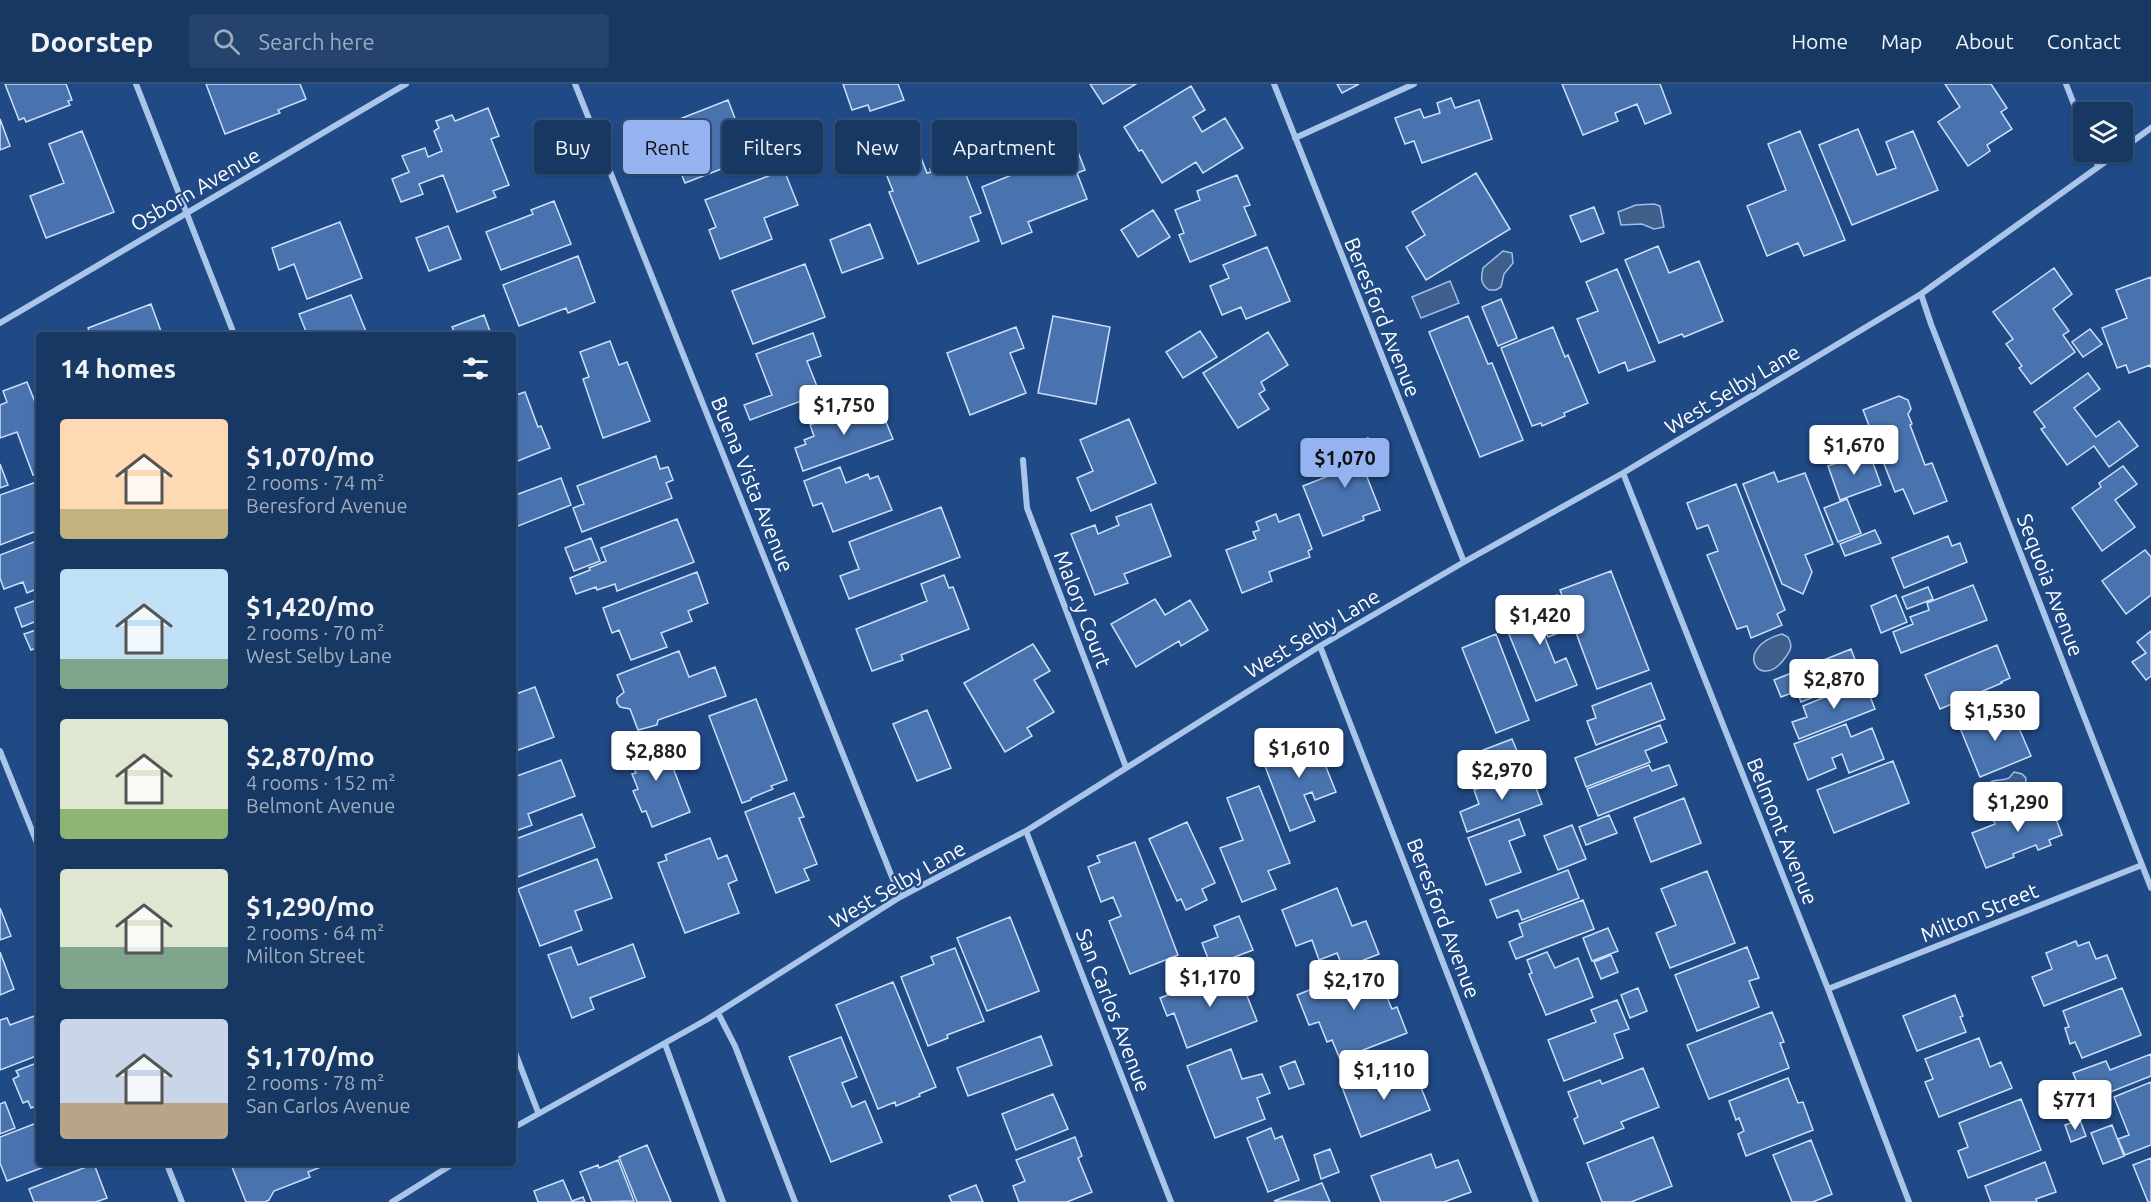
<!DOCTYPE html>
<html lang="en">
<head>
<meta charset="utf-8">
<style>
	:root { --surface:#183864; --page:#25436d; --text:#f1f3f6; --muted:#9facbf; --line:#365278; --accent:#95b2f1 }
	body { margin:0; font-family:Ubuntu,sans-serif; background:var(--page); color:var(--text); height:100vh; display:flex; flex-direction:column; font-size:22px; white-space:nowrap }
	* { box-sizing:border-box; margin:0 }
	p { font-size:20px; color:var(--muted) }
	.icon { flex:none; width:33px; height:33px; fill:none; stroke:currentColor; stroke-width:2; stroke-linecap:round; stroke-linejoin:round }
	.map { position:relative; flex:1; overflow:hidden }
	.drawer { position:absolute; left:36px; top:248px; width:480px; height:834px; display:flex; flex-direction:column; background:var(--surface); border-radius:6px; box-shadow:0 2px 4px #0004,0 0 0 2px var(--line) }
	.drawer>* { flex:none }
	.banner { position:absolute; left:534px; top:36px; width:570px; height:54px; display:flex; gap:12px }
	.controls { position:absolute; left:2073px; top:18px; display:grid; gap:12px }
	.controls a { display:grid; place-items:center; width:60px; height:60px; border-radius:6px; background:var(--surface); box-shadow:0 2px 4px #0004,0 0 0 2px var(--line); font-size:30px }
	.price { position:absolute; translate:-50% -51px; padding:0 14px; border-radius:6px; background:#fff; color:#222; font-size:20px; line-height:39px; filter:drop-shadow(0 2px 3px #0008) }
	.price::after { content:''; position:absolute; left:50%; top:36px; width:18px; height:14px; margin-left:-9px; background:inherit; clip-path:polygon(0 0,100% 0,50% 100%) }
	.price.on { background:var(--accent); color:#111 }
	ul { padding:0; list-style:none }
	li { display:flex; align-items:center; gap:18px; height:150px; padding:0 24px }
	li span { display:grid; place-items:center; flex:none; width:168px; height:120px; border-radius:6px; color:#555 }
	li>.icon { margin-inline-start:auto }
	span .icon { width:72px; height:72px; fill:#fffc; stroke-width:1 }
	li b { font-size:26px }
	h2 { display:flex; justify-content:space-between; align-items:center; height:72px; padding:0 24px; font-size:26px }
	.chip { padding:0 21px; border-radius:6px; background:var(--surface); box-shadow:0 2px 4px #0004,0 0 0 2px var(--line); font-size:21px; line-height:54px }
	.chip.on { background:var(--accent); color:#111 }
	header { display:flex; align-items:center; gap:36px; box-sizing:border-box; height:84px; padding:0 30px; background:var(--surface); border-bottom:2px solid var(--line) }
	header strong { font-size:28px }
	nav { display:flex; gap:33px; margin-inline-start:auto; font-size:21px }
	.search { width:420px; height:54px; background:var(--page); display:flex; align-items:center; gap:15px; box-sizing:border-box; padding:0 21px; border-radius:6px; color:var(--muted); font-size:22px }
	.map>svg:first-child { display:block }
	.water { fill:#3f5e89; stroke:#9cbfeb; stroke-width:1.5 }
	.building { fill:#4873ae; stroke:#cddff7; stroke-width:1.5 }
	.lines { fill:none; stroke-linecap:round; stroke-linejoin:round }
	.minor { stroke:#a9c5ea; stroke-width:6 }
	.labels { text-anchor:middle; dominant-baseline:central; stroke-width:4.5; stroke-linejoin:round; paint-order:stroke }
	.street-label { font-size:21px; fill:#fff; stroke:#204a86 }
</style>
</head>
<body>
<header>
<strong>Doorstep</strong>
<div class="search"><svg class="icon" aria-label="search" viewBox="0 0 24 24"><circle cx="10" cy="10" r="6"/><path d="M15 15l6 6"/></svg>Search here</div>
<nav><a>Home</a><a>Map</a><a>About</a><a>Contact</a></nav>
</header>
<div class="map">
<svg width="2151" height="1118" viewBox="0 0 2151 1118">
	<rect width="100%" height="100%" fill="#204a86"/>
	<!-- water -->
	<path class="water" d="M1654,120L1660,122L1664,143L1654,145L1642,140L1621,141L1618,128L1636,121Z
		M1503,167L1512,169L1513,179L1504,190L1501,203L1496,206H1489C1480,200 1481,193 1483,184Z
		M1450,197L1459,219L1421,234L1412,213Z
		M1782,550L1788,553C1793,562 1791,566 1785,574C1760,609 1731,564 1782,550Z
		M2014,688L2022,690L2026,694C2026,710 2012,716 1998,717L1987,711L1986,703C1992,693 2000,698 2009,694Z"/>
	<!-- building -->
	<path class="building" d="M5,0H66L72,16L68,17L70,21L26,38L24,34L19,36Z
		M206,0H300L306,15L278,26L280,29L225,50Z
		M843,0H898L904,16L870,27L868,21L852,26Z
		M1090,0H1136L1103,20Z
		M1337,0H1359L1342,9Z
		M1562,0H1660L1671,29L1645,40L1637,20L1615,29L1618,37L1583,51Z
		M1945,0H1991L2007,24L2001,28L2012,45L1987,61L1990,67L1968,82L1938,38L1960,23Z
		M1191,2L1205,26L1193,33L1202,48L1225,34L1243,64L1203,89L1196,78L1162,99L1142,66L1139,67L1124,43Z
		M1451,14L1455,24L1479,16L1492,55L1422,79L1414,57L1405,60L1395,34L1420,25L1424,34L1440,29L1437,19Z
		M728,16L745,61L737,64L742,77L685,99L676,77L681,75L667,40Z
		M488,24L499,52L491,55L509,101L493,107L496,113L457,128L443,91L419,100L423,110L401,118L392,95L409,88L402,72L425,64L428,73L442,67L434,47L439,44L436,37L452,31L455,37Z
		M0,35L10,62L0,66Z
		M1068,42L1085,86L1077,89L1087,115L1028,138L1032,148L1002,160L982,103L1046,77L1036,54Z
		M1858,45L1877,91L1896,84L1886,58L1913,47L1938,106L1852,141L1819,61Z
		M82,47L114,128L46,154L30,112L64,99L49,60Z
		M1800,47L1845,156L1804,172L1798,159L1767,172L1747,122L1786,106L1768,60Z
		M918,66L927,89L931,88L930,85L959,73L981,129L970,133L979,157L918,180L889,108L893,107L882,80Z
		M784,86L798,121L764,134L772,155L720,175L709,146L716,143L705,116Z
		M1476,89L1510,145L1426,196L1406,163L1425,151L1412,128Z
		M1237,91L1250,121L1244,123L1256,151L1190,178L1179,151L1184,149L1175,126L1200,116L1197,107Z
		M554,117L571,160L501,186L486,148L533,130L531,126Z
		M1594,123L1604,149L1581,158L1570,132Z
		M1153,126L1170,153L1138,173L1121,146Z
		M340,138L362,194L307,215L294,180L279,186L272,164Z
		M870,140L883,174L842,189L830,156Z
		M448,142L461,175L429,187L416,154Z
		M1658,162L1669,189L1699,177L1723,237L1684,253L1682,250L1659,259L1625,176Z
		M1267,163L1290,217L1246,235L1241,223L1222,231L1210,202L1229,194L1223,181Z
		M578,172L595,218L568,229L566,224L519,242L503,201Z
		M805,180L825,233L753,260L732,207Z
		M2054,184L2072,210L2053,225L2069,247L2063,251L2075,268L2031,300L2019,284L2022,282L2006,260L2013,255L1993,228Z
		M1617,185L1655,277L1628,287L1625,278L1599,289L1577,235L1598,227L1586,198Z
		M2151,193V284L2150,281L2129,289L2126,281L2117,284L2102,244L2127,234L2116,206Z
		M351,211L367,250H318L317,247L307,250L299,230Z
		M1501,215L1517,254L1498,262L1482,223Z
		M151,220L162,250H90L88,244Z
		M484,231L491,250H455L452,243Z
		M1053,232L1110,243L1096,320L1038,309Z
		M1468,232L1488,280L1492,279L1523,356L1480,373L1429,248Z
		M1016,243L1024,264L1010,269L1026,309L970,331L947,269Z
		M1553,243L1565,273L1568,271L1588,319L1564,329L1565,332L1542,342L1541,339L1532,342L1501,264Z
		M2090,245L2102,260L2083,273L2072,258Z
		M1200,247L1217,273L1183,294L1166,268Z
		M1268,248L1288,281L1261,298L1265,306L1259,310L1269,325L1238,344L1203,289Z
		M813,249L821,272L807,277L820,310L750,336L744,321L772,311L756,270Z
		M610,257L619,281L627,278L650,337L603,354L583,295L589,293L580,268Z
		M2088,289L2100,305L2074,324L2096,353L2119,337L2138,362L2109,383L2094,362L2067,381L2041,345L2045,343L2034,328Z
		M27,298L39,328V389L33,391L17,348L0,354V321L7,318L3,307Z
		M525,308L538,343L541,342L550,364L513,379V312Z
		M1899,312L1908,316L1911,325L1908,330L1912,340L1910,341L1925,381L1932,379L1947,417L1914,430L1903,405L1895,408L1863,326Z
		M877,316L893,355L803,387L795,364L806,360L804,356L814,352L810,341Z
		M1129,335L1156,399L1091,427L1077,394L1093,387L1080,356Z
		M1368,354L1381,387L1367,393L1380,426L1363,432L1364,436L1323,452L1303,402L1341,387L1333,367Z
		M1869,368L1881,401L1840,416L1828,382Z
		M656,372L660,385L668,383L673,396L666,399L672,414L582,448L573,424L584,420L577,402Z
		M0,380L8,401L0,404Z
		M2123,382L2137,400L2115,416L2135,443L2102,467L2072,424L2101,403L2099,399Z
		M840,383L846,399L868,390L870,395L878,392L892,426L833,448L822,419L813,422L804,397Z
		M1774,388L1778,398L1805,389L1833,460L1805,471L1812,488L1803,510L1782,500L1743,400Z
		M561,394L571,421L513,444V412Z
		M39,397V446L0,461V411Z
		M1736,400L1785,526L1777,530L1782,541L1751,554L1747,542L1737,545L1707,471L1718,467L1708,441L1697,445L1687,419Z
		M1847,415L1861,449L1838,458L1824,424Z
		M1151,420L1171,472L1124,490L1128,499L1095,511L1071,450L1095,441L1098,450L1119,441L1116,433Z
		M941,423L960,473L849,515L840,492L859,485L849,458Z
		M1276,430L1279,438L1299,430L1312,465L1308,467L1310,473L1269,488L1272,497L1242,509L1226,466L1256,455L1253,448L1259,446L1256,438Z
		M677,435L694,478L617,507L615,500L597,506L596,503L576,510L570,494L590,486L589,484L606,477L601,464Z
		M1875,446L1881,459L1845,472L1840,460Z
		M1948,452L1952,462L1960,459L1967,478L1904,504L1892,474Z
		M591,454L600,477L574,487L565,464Z
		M39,456V504L27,509L23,498L4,505L0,494V471Z
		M2145,466L2151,473V511L2126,530L2102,497Z
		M1611,487L1649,586L1597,605L1560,506Z
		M697,488L708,519L688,527L692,537L661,549L667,563L631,576L619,546L612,549L603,524Z
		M944,491L949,504L953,503L969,545L901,571L903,576L872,587L856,545L927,517L921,500Z
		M1973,501L1987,536L1901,569L1893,548L1913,540L1910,533L1929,526L1927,519Z
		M1928,503L1933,515L1907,525L1902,513Z
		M1557,511L1571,544L1548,553L1541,535L1538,536L1555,579L1566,574L1577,601L1536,617L1502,533L1526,523L1525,520L1540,514L1542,517Z
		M1896,511L1907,538L1881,549L1871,522Z
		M39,515V536L22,543L15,524Z
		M1155,515L1165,531L1190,516L1208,546L1181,562L1179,557L1136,583L1111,540Z
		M39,545V563L31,566L24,550Z
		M2151,547V592L2146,596L2132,578L2146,569L2137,558Z
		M1496,550L1529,636L1496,649L1462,564Z
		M1033,560L1050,587L1034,596L1054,628L1027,644L1032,652L1005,668L964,599Z
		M1997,561L2010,594L2001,598L2002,599L1940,625L1925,591Z
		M1851,565L1862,594L1801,618L1797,607L1781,613L1774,596Z
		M679,567L689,593L715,583L726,612L658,636L657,641L638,646L630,625L620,623L617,619V614L624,608L617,591Z
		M1864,597L1875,625L1799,655L1792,638L1807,633L1803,622Z
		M1651,599L1665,635L1596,661L1587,637L1596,634L1592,622Z
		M535,603L554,653L513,668V611Z
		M756,615L787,696L771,702L773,705L751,714V716L742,719L709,632Z
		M2010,623L2031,672L1980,693L1960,644Z
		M927,626L951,684L917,697L893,640Z
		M1846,640L1851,653L1872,644L1884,675L1849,689L1842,670L1832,674L1836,684L1808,696L1794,660Z
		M1660,641L1667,658L1645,667L1650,678L1586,703L1575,674Z
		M1312,648L1336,708L1315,716L1312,708L1304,711L1315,737L1290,747L1263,677L1291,665L1288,657Z
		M660,650L690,728L652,743L646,727L642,728L633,707L638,705L632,690L636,689L626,663Z
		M1512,655L1522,679L1487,692L1478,668Z
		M561,676L575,712L528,730L532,741L513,748V691L514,693Z
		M1893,677L1909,719L1834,749L1817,706Z
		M1649,681L1652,687L1669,681L1677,701L1598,732L1587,705Z
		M1529,685L1542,720L1467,748L1460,728L1479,720L1474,706Z
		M1259,702L1290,779L1268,787L1276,805L1242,818L1220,764L1243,756L1227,714Z
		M794,709L804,733L799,734L817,780L804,785L809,796L776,809L745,728Z
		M2048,713L2062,751L2049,756L2051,761L2038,766L2036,761L2013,770L2014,773L1986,784L1972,749L1995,740L1993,735Z
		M1684,714L1701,759L1651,778L1634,734Z
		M582,730L595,763L515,794L513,789V768L516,767L513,756Z
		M1609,731L1617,749L1586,761L1579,743Z
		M1519,735L1525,751L1509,757L1521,788L1486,801L1468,754Z
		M1187,738L1215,799L1202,805L1207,816L1186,826L1181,815L1177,817L1149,755Z
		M1572,741L1586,775L1558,786L1544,752Z
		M710,754L718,775L727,771L737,796L728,800L739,829L685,849L658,779L667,776L665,771Z
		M1135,758L1178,871L1130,890L1109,837L1121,832L1113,813L1101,818L1088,783L1100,778L1097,772Z
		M597,775L612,814L575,827L582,846L540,862L518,805Z
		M1568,786L1579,814L1522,836L1518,826L1497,834L1490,816Z
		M1707,787L1735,859L1670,884L1656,849L1676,841L1661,805Z
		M1337,804L1352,842L1366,837L1379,870L1343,884L1337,869L1319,876L1312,856L1296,862L1282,826Z
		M1583,816L1594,845L1516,875L1509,858L1523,852L1519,840Z
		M0,824L11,852L0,856Z
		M1239,832L1253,866L1211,882L1202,859L1218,853L1214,842Z
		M1010,833L1039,907L987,927L957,854Z
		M1608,844L1618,867L1592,877L1583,854Z
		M2076,857L2078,862L2089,858L2096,875L2107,871L2116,894L2044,922L2032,893L2052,885L2046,869Z
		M633,860L645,893L590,914L594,925L572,934L548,871L571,863L578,881Z
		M1747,863L1759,894L1749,897L1759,923L1697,947L1675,891Z
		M955,864L984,937L947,951L948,954L928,962L901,893L934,880L931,873Z
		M0,868L14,905L0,911Z
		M1547,868L1555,884L1578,874L1593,913L1546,931L1529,890L1532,889L1527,876Z
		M1611,871L1618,888L1601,895L1594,878Z
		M1380,878L1391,909L1386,911L1392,925L1397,923L1407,949L1340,975L1332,956L1327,958L1319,938L1309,941L1297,911Z
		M1236,884L1257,937L1187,964L1174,929L1167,932L1160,914Z
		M893,898L936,1003L919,1010L920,1012L896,1022L895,1018L878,1025L836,921Z
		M1638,904L1647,927L1630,934L1621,911Z
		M2122,904L2141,951L2082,974L2075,958L2070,960L2065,944L2069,943L2063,927Z
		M1955,911L1963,932L1960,933L1966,948L1917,967L1903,932Z
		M1617,916L1629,945L1614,950L1623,974L1564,997L1548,956L1596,938L1591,926Z
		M1772,928L1784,958L1780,959L1789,984L1709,1015L1687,961Z
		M37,931L39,936V971L0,986V936L7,934L10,941Z
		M1041,952L1052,981L968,1012L957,984Z
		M841,953L857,993L842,999L852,1023L865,1017L882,1058L831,1078L789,973Z
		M1979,954L1990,983L2001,978L2012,1004L1939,1033L1925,998L1933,995L1925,975Z
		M1231,965L1242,995L1262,990L1270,1009L1257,1014L1265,1035L1215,1054L1187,982Z
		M2151,970V992L2085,1018L2073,989L2106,977L2110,986Z
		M1295,977L1304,1000L1289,1005L1280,983Z
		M39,978V1021L31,1024L28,1017L23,1019L13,995L19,992L16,987Z
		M1643,984L1659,1023L1621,1038L1624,1044L1584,1060L1574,1035L1578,1033L1568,1008L1600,996L1602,1000Z
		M1383,987L1384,990L1391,987L1396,998L1416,991L1430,1026L1361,1053L1342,1003Z
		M1788,994L1798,1019L1803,1018L1813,1046L1746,1072L1738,1050L1744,1047L1739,1034L1736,1036L1729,1017Z
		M2151,998V1061L2125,1071L2118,1055L2129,1051L2114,1013Z
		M1053,1010L1068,1045L1016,1066L1002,1030Z
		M2021,1015L2041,1066L1968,1094L1958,1067L1968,1063L1959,1039Z
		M5,1018L15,1044L0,1050V1020Z
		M2080,1036L2086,1052L2071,1058L2065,1041Z
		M39,1038V1078H57L7,1097L0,1079V1053Z
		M2112,1041L2124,1072L2103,1080L2091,1049Z
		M1271,1044L1275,1055L1282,1052L1299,1096L1268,1108L1247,1054Z
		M1075,1053L1082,1072L1078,1074L1092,1108L1067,1118H1019L1013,1102L1025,1097L1016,1076Z
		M1653,1053L1672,1102L1631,1118H1602L1587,1079Z
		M1811,1056L1832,1110L1813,1118H1792L1773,1071Z
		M647,1061L671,1118H637L619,1073Z
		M1330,1065L1339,1088L1321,1095L1314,1071Z
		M1431,1070L1436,1084L1458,1076L1471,1108L1444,1118H1381L1371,1092Z
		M2151,1074V1118H2148L2133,1081Z
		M618,1076L634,1117L592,1118L580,1088L598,1081L599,1084Z
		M230,1078H334L308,1088L310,1093L274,1107L269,1116L265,1118H246Z
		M2045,1078L2056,1108L2036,1115L2037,1118H1991L1985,1102Z
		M94,1080L107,1114L96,1118H34L29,1105Z
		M563,1096L572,1117L583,1113L585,1118H538L534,1107Z
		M1322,1099L1330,1118L1274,1117Z
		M976,1101L983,1118H952L949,1112Z"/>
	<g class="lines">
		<!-- minor -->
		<path class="minor" d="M136,0L234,250
			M575,0L900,813
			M1274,0L1464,478
			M2066,0L2084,46
			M1295,54L1414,0
			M2122,65L2151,44
			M2092,68L2098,82
			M1921,210L1931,240L2151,804
			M0,239L406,0
			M1023,376L1027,424L1126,683
			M1623,389L1828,905L1909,1118
			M1320,562L1536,1118
			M0,667L39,764
			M1026,747L1171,1118
			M1828,905L2142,781
			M718,929L735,962L795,1118
			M665,960L723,1118
			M513,963L538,1028
			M513,1044L706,936L900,813L1026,747L1320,562L1464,478L1623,389L1921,210L2119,68
			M166,1078L182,1118
			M392,1118L456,1078"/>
	</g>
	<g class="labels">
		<!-- street labels -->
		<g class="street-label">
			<text transform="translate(195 105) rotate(-30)">Osborn Avenue</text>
			<text transform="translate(1383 233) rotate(68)">Beresford Avenue</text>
			<text transform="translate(1732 305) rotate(-31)">West Selby Lane</text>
			<text transform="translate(753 400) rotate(68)">Buena Vista Avenue</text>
			<text transform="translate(2051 501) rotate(69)">Sequoia Avenue</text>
			<text transform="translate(1083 525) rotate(69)">Malory Court</text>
			<text transform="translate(1312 549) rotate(-31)">West Selby Lane</text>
			<text transform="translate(1783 747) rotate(68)">Belmont Avenue</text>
			<text transform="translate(897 800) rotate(-30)">West Selby Lane</text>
			<text transform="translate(1979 828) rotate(-22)">Milton Street</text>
			<text transform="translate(1444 834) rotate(69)">Beresford Avenue</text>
			<text transform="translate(1114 926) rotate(69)">San Carlos Avenue</text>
		</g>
	</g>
</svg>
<div class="controls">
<a><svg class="icon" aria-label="layers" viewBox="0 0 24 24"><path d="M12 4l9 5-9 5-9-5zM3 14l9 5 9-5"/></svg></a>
</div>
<b class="price" style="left:844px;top:352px">$1,750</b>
<b class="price" style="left:1854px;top:392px">$1,670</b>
<b class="price on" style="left:1345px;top:405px">$1,070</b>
<b class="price" style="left:1540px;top:562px">$1,420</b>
<b class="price" style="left:1834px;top:626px">$2,870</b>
<b class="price" style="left:1995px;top:658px">$1,530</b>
<b class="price" style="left:1299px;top:695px">$1,610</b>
<b class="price" style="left:656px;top:698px">$2,880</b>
<b class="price" style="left:1502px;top:717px">$2,970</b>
<b class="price" style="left:2018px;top:749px">$1,290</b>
<b class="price" style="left:1210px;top:924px">$1,170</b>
<b class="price" style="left:1354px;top:927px">$2,170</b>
<b class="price" style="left:1384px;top:1017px">$1,110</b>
<b class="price" style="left:2075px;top:1047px">$771</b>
<div class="banner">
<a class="chip">Buy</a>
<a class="chip on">Rent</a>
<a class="chip">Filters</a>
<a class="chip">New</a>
<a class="chip">Apartment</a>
</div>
<section class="drawer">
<h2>14 homes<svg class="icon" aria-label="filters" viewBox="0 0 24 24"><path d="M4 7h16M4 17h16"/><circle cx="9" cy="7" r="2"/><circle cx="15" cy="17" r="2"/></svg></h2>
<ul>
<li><span style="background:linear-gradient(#ffd9b3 75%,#c2b280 0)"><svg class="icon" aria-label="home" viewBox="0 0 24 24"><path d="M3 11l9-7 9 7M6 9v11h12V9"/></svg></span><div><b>$1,070/mo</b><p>2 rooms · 74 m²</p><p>Beresford Avenue</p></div></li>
<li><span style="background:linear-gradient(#bfe0f5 75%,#7fa58c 0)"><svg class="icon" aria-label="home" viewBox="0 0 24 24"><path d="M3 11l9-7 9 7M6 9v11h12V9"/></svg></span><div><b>$1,420/mo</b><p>2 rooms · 70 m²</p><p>West Selby Lane</p></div></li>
<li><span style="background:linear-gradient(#dfe7d0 75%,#8fb573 0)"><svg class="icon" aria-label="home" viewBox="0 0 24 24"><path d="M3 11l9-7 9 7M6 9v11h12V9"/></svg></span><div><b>$2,870/mo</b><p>4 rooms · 152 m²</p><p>Belmont Avenue</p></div></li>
<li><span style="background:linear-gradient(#dfe7d0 65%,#7fa58c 0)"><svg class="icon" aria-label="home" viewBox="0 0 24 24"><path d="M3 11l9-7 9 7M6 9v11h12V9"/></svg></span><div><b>$1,290/mo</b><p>2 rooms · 64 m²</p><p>Milton Street</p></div></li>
<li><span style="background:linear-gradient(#c9d6e8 70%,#b9a48a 0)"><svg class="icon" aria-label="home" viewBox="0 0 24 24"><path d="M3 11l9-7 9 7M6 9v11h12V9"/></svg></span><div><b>$1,170/mo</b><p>2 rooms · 78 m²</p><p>San Carlos Avenue</p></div></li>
</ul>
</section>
</div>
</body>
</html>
